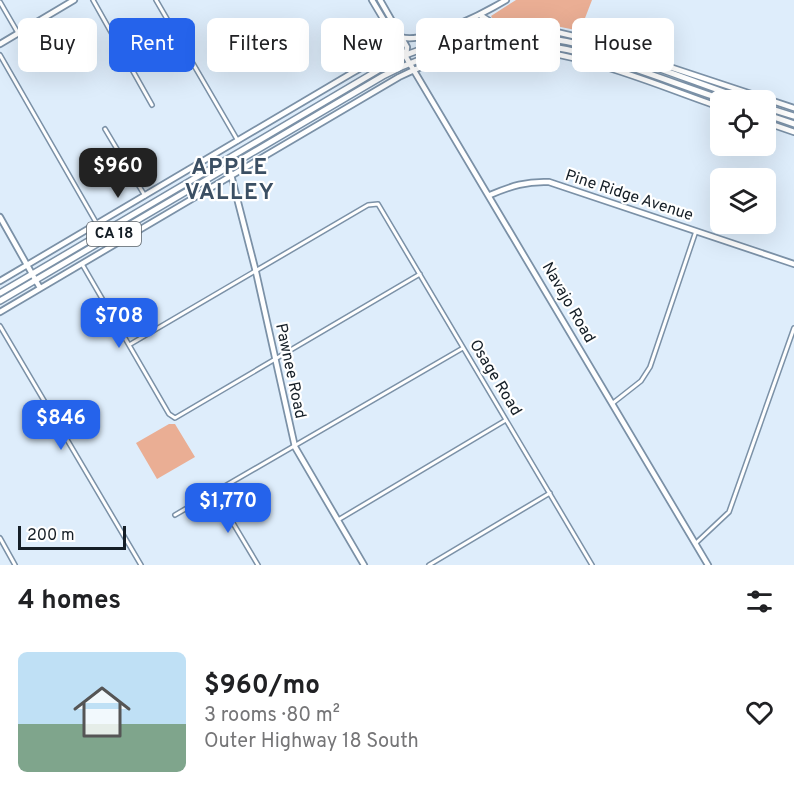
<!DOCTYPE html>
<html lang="en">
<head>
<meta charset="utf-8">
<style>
	:root { --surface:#fff; --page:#f2f2f2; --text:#202124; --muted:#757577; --line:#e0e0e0; --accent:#2563eb }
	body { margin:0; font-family:Overpass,sans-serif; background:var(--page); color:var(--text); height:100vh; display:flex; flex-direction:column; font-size:22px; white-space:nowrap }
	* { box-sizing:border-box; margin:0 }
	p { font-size:20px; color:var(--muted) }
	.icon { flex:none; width:33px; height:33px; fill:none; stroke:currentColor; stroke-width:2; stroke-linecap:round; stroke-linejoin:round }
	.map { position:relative; height:565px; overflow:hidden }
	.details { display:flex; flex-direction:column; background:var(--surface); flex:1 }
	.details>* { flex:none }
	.hud { position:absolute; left:18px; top:18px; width:759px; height:54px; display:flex; gap:12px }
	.tools { position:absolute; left:710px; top:90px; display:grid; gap:12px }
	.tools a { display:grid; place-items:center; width:66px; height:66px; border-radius:9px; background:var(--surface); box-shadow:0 6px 24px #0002; font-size:30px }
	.scale { position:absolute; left:18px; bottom:15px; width:108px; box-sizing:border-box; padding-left:6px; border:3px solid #151e26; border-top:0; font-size:16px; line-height:21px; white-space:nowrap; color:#151e26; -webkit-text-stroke:4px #fff; paint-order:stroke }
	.price { position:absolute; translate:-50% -51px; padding:0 14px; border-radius:12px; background:var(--accent); color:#fff; font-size:20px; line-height:39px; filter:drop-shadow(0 2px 3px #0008) }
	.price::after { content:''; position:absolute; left:50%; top:36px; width:18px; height:14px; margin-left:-9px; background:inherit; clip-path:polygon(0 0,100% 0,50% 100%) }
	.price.active { background:#222; color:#fff }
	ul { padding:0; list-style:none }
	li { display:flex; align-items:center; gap:18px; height:150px; padding:0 18px }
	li+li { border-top:2px solid var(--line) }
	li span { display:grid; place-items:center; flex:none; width:168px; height:120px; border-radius:9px; color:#555 }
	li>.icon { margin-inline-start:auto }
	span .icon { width:72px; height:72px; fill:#fffc; stroke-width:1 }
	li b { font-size:26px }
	h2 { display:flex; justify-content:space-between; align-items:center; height:72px; padding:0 18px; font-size:26px }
	.tag { padding:0 21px; border-radius:9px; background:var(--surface); box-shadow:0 6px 24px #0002; font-size:21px; line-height:54px }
	.tag.active { background:var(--accent); color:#fff }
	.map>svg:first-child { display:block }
	.green { fill:#eaae94 }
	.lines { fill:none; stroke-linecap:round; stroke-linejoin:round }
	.street-casing { stroke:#7b91a7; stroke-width:6 }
	.secondary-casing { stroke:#7b91a7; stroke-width:8 }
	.primary-casing { stroke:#7b91a7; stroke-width:8 }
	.street { stroke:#fff; stroke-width:3 }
	.secondary { stroke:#fff; stroke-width:4.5 }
	.primary { stroke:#fff; stroke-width:5 }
	.labels { text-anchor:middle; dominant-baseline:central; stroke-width:4.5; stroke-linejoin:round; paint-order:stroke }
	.shield { fill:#fff; stroke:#5b6267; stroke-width:1.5 }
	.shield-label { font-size:15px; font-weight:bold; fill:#151e26 }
	.street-label { font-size:16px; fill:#151e26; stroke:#fff }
	.district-label { font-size:22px; font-weight:bold; letter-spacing:1.5px; fill:#3b4f63; stroke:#fff }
</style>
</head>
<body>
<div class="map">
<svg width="794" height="565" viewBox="0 0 794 565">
	<rect width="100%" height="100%" fill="#deedfb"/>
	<!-- green -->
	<path class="green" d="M516,0H592L580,31L537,22L494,21L491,16Z
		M169,424H175L195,457L157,479L136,443Z"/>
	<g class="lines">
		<!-- street casing -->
		<g class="street-casing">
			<path id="street" d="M93,0L152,105
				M156,0L238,141
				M0,2L18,33
				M0,55L97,224
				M105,129L145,196
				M82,264L169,414L175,418L420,274
				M0,326L141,565
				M129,345L368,205L378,204L592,565
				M613,403L641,381L650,367L696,231
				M215,493L258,565
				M175,515L463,348
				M338,520L506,420
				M0,538L15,565
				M696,543L729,512L794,328
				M429,565L550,493"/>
		</g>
		<!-- secondary casing -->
		<g class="secondary-casing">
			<path id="secondary" d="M372,0L708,565
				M380,0L407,47L406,55
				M480,15L497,26L535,27L582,38L794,108
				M401,37C423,45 486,12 506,0
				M0,44L74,0
				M765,122L794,132
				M229,167L256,272L295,447L364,565
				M490,195C511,186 527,181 549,182L794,264
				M0,217L40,288
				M0,281L352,73L391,51L401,50
				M0,312L399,77C424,65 449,54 477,51C558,40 644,81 720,107"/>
		</g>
		<!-- primary casing -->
		<g class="primary-casing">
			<path id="primary" d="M765,107L794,116
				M765,114L794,124
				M0,293L397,59C521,2 628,60 747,100
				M0,301L383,76C512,9 598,58 724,100"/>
		</g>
		<!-- street -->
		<use href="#street" class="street"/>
		<!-- secondary -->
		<use href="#secondary" class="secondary"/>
		<!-- primary -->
		<use href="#primary" class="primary"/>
	</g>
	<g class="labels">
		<!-- shield labels -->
		<rect class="shield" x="87" y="222" width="54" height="24" rx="4.5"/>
		<g class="shield-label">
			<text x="114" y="234">CA 18</text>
		</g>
		<!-- street labels -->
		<g class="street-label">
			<text transform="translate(629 196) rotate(18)">Pine Ridge Avenue</text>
			<text transform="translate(568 303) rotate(60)">Navajo Road</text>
			<text transform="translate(290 371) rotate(78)">Pawnee Road</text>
			<text transform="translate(495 378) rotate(59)">Osage Road</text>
		</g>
		<!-- district labels -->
		<g class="district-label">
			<text x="230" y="168">APPLE<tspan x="230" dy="25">VALLEY</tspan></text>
		</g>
	</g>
</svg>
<div class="tools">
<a><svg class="icon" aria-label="locate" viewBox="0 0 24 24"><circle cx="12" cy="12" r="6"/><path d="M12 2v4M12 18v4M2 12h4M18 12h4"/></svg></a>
<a><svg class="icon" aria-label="layers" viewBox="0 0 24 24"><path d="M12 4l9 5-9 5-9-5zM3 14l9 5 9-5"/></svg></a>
</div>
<div class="scale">200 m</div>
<b class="price active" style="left:118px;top:199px">$960</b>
<b class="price" style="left:119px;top:349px">$708</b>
<b class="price" style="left:61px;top:451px">$846</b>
<b class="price" style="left:228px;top:534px">$1,770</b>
<div class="hud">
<a class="tag">Buy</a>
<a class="tag active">Rent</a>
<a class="tag">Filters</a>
<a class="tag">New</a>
<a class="tag">Apartment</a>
<a class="tag">House</a>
</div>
</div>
<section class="details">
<h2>4 homes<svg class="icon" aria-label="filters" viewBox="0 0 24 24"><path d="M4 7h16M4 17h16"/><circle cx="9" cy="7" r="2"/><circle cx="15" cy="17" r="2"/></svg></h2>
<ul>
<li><span style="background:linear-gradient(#bfe0f5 60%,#7fa58c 0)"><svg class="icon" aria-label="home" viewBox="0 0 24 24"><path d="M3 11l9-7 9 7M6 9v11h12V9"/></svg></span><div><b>$960/mo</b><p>3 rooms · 80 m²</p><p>Outer Highway 18 South</p></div><svg class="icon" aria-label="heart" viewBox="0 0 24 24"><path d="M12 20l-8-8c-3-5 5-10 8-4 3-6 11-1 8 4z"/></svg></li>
</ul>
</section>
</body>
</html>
